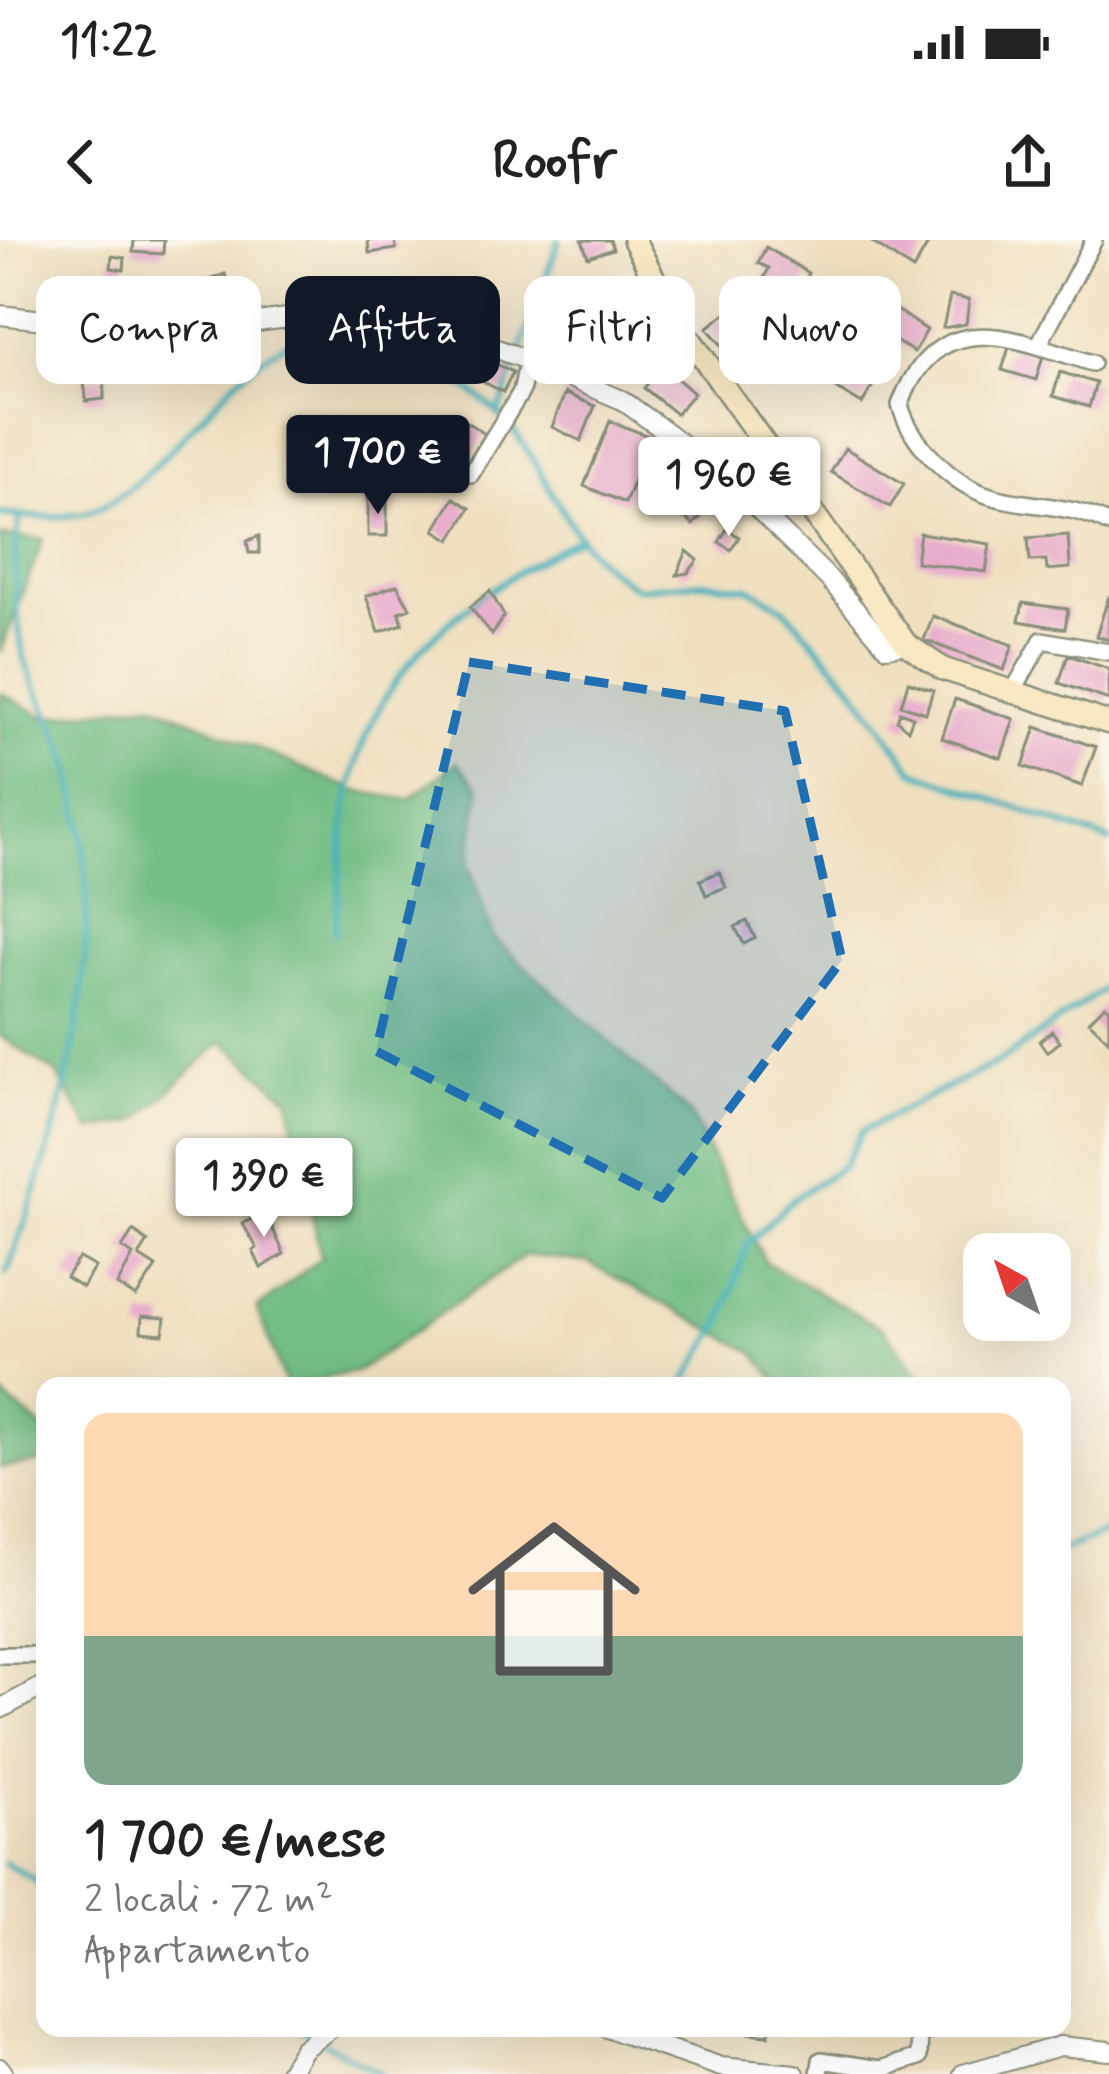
<!DOCTYPE html>
<html lang="it">
<head>
<meta charset="utf-8">
<style>
	:root { --surface:#fff; --page:#f2f2f2; --text:#222; --muted:#767676; --accent:#111827 }
	body { margin:0; font-family:Mynerve,sans-serif; background:var(--page); color:var(--text); height:100vh; display:flex; flex-direction:column; font-size:45px; white-space:nowrap }
	* { box-sizing:border-box; margin:0 }
	p { font-size:39px; color:var(--muted) }
	.icon { flex:none; width:66px; height:66px; fill:none; stroke:currentColor; stroke-width:2; stroke-linecap:round; stroke-linejoin:round }
	.map { position:relative; flex:1; overflow:hidden }
	.drawer { position:absolute; left:36px; top:1137px; width:1035px; height:660px; display:flex; flex-direction:column; background:var(--surface); border-radius:24px; box-shadow:0 12px 48px #0002 }
	.drawer>* { flex:none }
	.banner { position:absolute; left:36px; top:36px; width:1038px; height:108px; display:flex; gap:24px }
	.needle { width:78px; rotate:320deg }
	.fabs { position:absolute; left:963px; top:993px; display:grid; gap:24px }
	.fabs a { display:grid; place-items:center; width:108px; height:108px; border-radius:24px; background:var(--surface); box-shadow:0 12px 48px #0002; font-size:60px }
	.price { position:absolute; translate:-50% -102px; padding:0 27px; border-radius:12px; background:#fff; color:#222; font-size:39px; line-height:78px; filter:drop-shadow(0 3px 6px #0008) }
	.price::after { content:''; position:absolute; left:50%; top:72px; width:36px; height:27px; margin-left:-18px; background:inherit; clip-path:polygon(0 0,100% 0,50% 100%) }
	.price.on { background:var(--accent); color:#fff }
	ul { padding:0; list-style:none }
	li { display:grid; align-content:center; gap:24px; height:636px; padding:0 48px }
	li span { display:grid; place-items:center; height:372px; border-radius:24px; color:#555 }
	li>.icon { margin-inline-start:auto }
	span .icon { width:216px; height:216px; fill:#fffc; stroke-width:1 }
	li b { font-size:51px }
	.tag { padding:0 42px; border-radius:24px; background:var(--surface); box-shadow:0 12px 48px #0002; font-size:42px; line-height:108px }
	.tag.on { background:var(--accent); color:#fff }
	.status { display:flex; justify-content:space-between; align-items:center; height:84px; padding:0 60px; background:var(--surface); direction:ltr }
	.status svg { height:33px; fill:currentColor }
	header { display:flex; justify-content:space-between; align-items:center; height:156px; padding:0 48px; background:var(--surface); font-size:54px; font-weight:800 }
	.map>svg:first-child { display:block }
	.forest { fill:#74be85; stroke:#4a7e5c; stroke-width:3 }
	.lines { fill:none; stroke-linecap:round; stroke-linejoin:round }
	.stream { stroke:#41b0bb; stroke-width:6 }
	.building { fill:#e8adcc }
	.minor-casing { stroke:#888e7a; stroke-width:20 }
	.tertiary-casing { stroke:#888e7a; stroke-width:22 }
	.secondary-casing { stroke:#888e7a; stroke-width:26 }
	.minor { stroke:#fff; stroke-width:15 }
	.tertiary { stroke:#fff; stroke-width:18 }
	.secondary { stroke:#f8e8c3; stroke-width:21 }
	.marked { fill:#1f6fb2; fill-opacity:0.2; stroke:#1f6fb2; stroke-width:9; stroke-dasharray:24 15; stroke-linejoin:round }
</style>
</head>
<body>
<div class="status"><b>11:22</b><svg viewBox="0 0 49 12"><path d="M0 12V9h3v3zM5 12V6h3v6zM10 12V3h3v9zM15 12V0h3v12zM26 1h20v11H26zM47 4h2v5h-2z"/></svg></div>
<header><svg class="icon" aria-label="back" viewBox="0 0 24 24"><path d="M15 5l-7 7 7 7"/></svg>Roofr<svg class="icon" aria-label="share" viewBox="0 0 24 24"><path d="M12 15V3M7 8l5-5 5 5M5 13v7h14v-7"/></svg></header>
<div class="map">
<svg width="1109" height="1834" viewBox="0 0 1109 1834">
	<rect width="100%" height="100%" fill="#fbf7ec"/>
	<filter id="ink" filterUnits="userSpaceOnUse"><feTurbulence type="fractalNoise" baseFrequency=".00833" numOctaves="2"/><feDisplacementMap in="SourceGraphic" scale="24" xChannelSelector="R" yChannelSelector="G"/><feConvolveMatrix kernelMatrix="1 2 1 2 8 2 1 2 1" color-interpolation-filters="sRGB"/></filter>
	<filter id="wash" filterUnits="userSpaceOnUse"><feTurbulence type="fractalNoise" baseFrequency=".004" numOctaves="4" result="noise"/><feDisplacementMap in="SourceGraphic" scale="48" xChannelSelector="R" yChannelSelector="G"/><feGaussianBlur stdDeviation="2.7" result="paint"/><feColorMatrix in="noise" values="0 0 0 0 0 0 0 0 0 0 0 0 0 0 0 0 0 1.4 0 .05"/><feComposite in="paint" operator="in"/></filter>
	<g filter="url(#wash)">
		<rect width="100%" height="100%" fill="#f0e0c0"/>
		<!-- forest -->
		<path class="forest" d="M0,296L43,299L0,414Z
			M0,453L45,477L152,463L356,551L409,560L457,522L480,549L469,625L493,698L690,874L765,1022L883,1089L928,1146H781L755,1113L587,1022L525,1015L358,1131L286,1146L257,1069L321,1018L289,858L223,801L137,881L91,890L56,833L0,796Z
			M0,1154L45,1190V1221L0,1228Z"/>
		<g class="lines">
			<!-- stream -->
			<path class="stream" d="M498,175L559,0
				M0,274C27,277 65,280 91,271C170,244 248,83 329,95C397,106 478,140 519,198C545,235 563,280 593,314C604,327 622,338 636,348L703,342L750,348L785,369L852,445L914,531L1109,601
				M335,693C341,642 341,586 353,536C382,417 477,350 581,297
				M7,1033C67,872 112,703 71,531C62,496 41,462 28,429C15,395 13,312 20,276
				M683,1146L721,1083L748,1003L794,958L843,926L862,891L1004,819L1109,745
				M1062,1311L1109,1291
				M5,1623L45,1647
				M298,1788L381,1834"/>
		</g>
		<g id="blocks">
			<!-- building -->
			<path class="building" d="M134,0H164L163,14L133,12Z
				M368,0H395L396,9L369,13Z
				M582,0H610L613,9L588,17Z
				M869,0H921L928,4L913,30Z
				M766,7L808,33L799,63L761,44L769,28L758,23Z
				M112,16L125,18L124,30L111,28Z
				M225,34L234,60L202,71L193,46Z
				M950,56L969,60L966,84L943,88Z
				M883,61L927,90L914,112L869,86Z
				M732,68L758,99L734,119L707,88Z
				M548,75L579,87L568,116L537,104Z
				M817,102L877,138L862,164L801,127Z
				M1009,107L1043,116L1036,140L1002,130Z
				M490,121L513,132L503,152L480,140Z
				M662,126L694,153L676,174L644,148Z
				M1060,132L1096,143L1089,167L1053,156Z
				M104,139V159L86,161L84,140Z
				M565,153L595,166L581,201L552,187Z
				M460,178L485,194L466,224L441,208Z
				M610,181L651,197L625,263L584,246Z
				M845,208L904,244L890,267L831,232Z
				M679,221L719,256L693,285L654,250Z
				M368,258H387V296H368Z
				M454,258L470,268L451,300L435,290Z
				M727,289L739,297L731,310L719,302Z
				M920,293L990,304L986,332L916,322Z
				M1068,295L1070,328L1047,330L1046,320L1030,321L1028,298Z
				M259,296V313H249L247,301Z
				M687,311L698,320L688,333L677,335Z
				M397,345L410,368L399,372L403,384L379,392L366,356Z
				M490,351L504,376L492,395L470,367Z
				M1109,356V400L1096,396Z
				M1023,363L1068,369L1065,389L1019,381Z
				M933,376L1013,405L1004,430L924,400Z
				M1068,415L1109,429V460L1059,443Z
				M908,442L933,450L926,473L901,465Z
				M955,459L1014,479L1001,518L942,498Z
				M900,472L913,477L908,490L897,480Z
				M1036,487L1096,507L1082,546L1023,526Z
				M719,632L726,647L706,655L700,640Z
				M747,681L755,698L744,704L735,687Z
				M1105,765L1109,768V801L1089,781Z
				M1052,791L1060,802L1047,812L1039,801Z
				M265,971L284,1014L261,1028L253,1011L257,1008L243,984Z
				M133,991L148,1002L139,1016L156,1027L136,1057L117,1045L133,1015L122,1008Z
				M79,1018L95,1027L82,1047L66,1037Z
				M142,1076L165,1078L163,1094L141,1092Z
				M1062,1734H1067L1068,1768L1062,1769Z
				M738,1788H769V1795L737,1792Z"/>
		</g>
	</g>
	<g filter="url(#ink)">
		<use href="#blocks" fill-opacity="0" stroke="#888e7a" stroke-width="3"/>
		<g class="lines">
			<!-- minor casing -->
			<g class="minor-casing">
				<path id="minor" d="M1038,106L1094,0
					M1092,123C1012,98 938,63 900,165C911,203 951,244 990,256C1030,268 1071,263 1109,284
					M404,236L471,234L521,152L528,120
					M1013,451L1042,400L1109,412
					M0,1415H45
					M819,1834L821,1820L881,1829L919,1817L920,1788"/>
			</g>
			<!-- tertiary casing -->
			<g class="tertiary-casing">
				<path id="tertiary" d="M0,75L167,94L318,74L444,90L528,120L622,160L669,194L744,255L830,340L887,407L906,404
					M0,1469L45,1445
					M607,1788L721,1827L795,1834
					M0,1828L4,1834
					M288,1834L303,1809L331,1788
					M963,1834L1060,1806L1109,1811"/>
			</g>
			<!-- secondary casing -->
			<g class="secondary-casing">
				<path id="secondary" d="M634,0L673,75L906,404L943,429L1109,483"/>
			</g>
			<!-- minor -->
			<use href="#minor" class="minor"/>
			<!-- tertiary -->
			<use href="#tertiary" class="tertiary"/>
			<!-- secondary -->
			<use href="#secondary" class="secondary"/>
		</g>
	</g>
	<!-- marked area -->
	<path class="marked" d="M469,422L785,471L842,720L662,958L376,811Z"/>
</svg>
<div class="fabs">
<a><svg class="needle" viewBox="-14 -14 28 28"><path d="M0-13l5 13h-10z" fill="#e53935"/><path d="M0 13l5-13h-10z" fill="#767676"/></svg></a>
</div>
<b class="price on" style="left:378px;top:277px">1 700 €</b>
<b class="price" style="left:729px;top:299px">1 960 €</b>
<b class="price" style="left:264px;top:1000px">1 390 €</b>
<div class="banner">
<a class="tag">Compra</a>
<a class="tag on">Affitta</a>
<a class="tag">Filtri</a>
<a class="tag">Nuovo</a>
</div>
<section class="drawer">
<ul>
<li><span style="background:linear-gradient(#ffd9b3 60%,#7fa58c 0)"><svg class="icon" aria-label="home" viewBox="0 0 24 24"><path d="M3 11l9-7 9 7M6 9v11h12V9"/></svg></span><div><b>1 700 €/mese</b><p>2 locali · 72 m²</p><p>Appartamento</p></div></li>
</ul>
</section>
</div>
</body>
</html>
